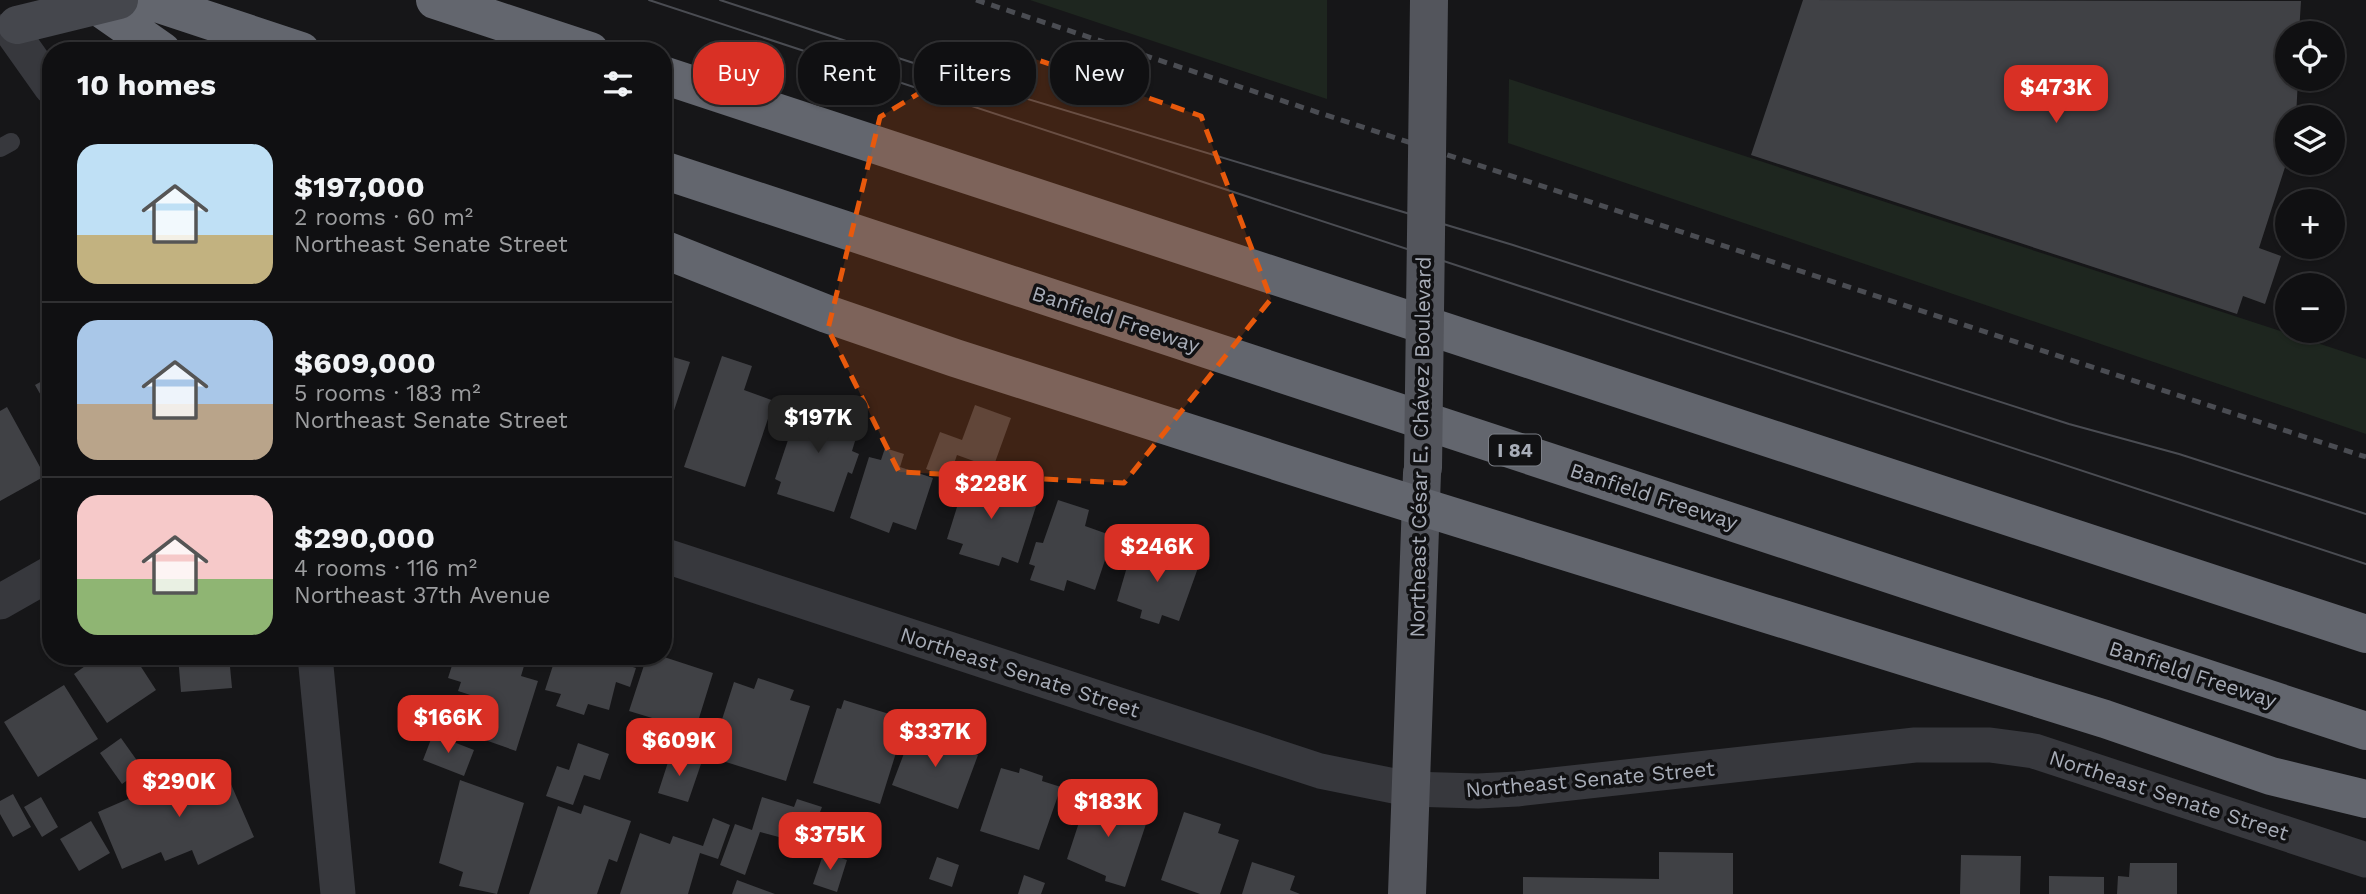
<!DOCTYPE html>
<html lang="en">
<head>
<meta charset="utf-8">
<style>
	:root { --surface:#101012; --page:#1e1e20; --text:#f1f3f6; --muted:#9c9d9f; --line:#303032; --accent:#d93025 }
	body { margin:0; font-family:"Work Sans",sans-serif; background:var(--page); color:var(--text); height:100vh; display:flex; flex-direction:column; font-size:26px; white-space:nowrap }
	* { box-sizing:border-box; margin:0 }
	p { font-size:23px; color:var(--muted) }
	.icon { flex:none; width:38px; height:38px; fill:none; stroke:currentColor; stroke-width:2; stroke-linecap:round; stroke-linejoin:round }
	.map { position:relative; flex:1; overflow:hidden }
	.sheet { position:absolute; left:42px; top:42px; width:630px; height:623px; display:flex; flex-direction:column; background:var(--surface); border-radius:28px; box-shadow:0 2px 5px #0004,0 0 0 2px var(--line) }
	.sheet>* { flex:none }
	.guide { position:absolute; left:693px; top:42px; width:665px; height:63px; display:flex; gap:14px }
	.tools { position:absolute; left:2275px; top:21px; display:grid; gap:14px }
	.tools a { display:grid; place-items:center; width:70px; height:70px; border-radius:50%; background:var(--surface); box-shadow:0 2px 5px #0004,0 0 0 2px var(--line); font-size:35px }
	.price { position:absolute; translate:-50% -60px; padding:0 16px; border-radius:14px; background:var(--accent); color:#fff; font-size:23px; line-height:46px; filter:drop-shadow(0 2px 4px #0008) }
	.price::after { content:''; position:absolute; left:50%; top:42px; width:21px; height:16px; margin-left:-10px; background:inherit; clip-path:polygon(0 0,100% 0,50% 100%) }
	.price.active { background:#222; color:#fff }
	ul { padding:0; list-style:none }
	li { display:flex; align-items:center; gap:21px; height:175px; padding:0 35px }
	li+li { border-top:2px solid var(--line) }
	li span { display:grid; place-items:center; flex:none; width:196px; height:140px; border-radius:21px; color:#555 }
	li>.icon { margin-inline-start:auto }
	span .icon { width:84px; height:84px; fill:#fffc; stroke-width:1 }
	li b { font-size:30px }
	h2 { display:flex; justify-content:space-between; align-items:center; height:84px; padding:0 35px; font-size:30px }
	.pill { padding:0 24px; border-radius:28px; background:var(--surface); box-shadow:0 2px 5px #0004,0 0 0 2px var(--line); font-size:24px; line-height:63px }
	.pill.active { background:var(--accent); color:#fff }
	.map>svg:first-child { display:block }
	.green { fill:#1e261f }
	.building { fill:#404145 }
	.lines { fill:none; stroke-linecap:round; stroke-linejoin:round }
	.service { stroke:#37383d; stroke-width:18 }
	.minor { stroke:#37383d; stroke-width:35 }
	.primary { stroke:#53555c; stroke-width:38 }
	.motorway { stroke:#63666e; stroke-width:38 }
	.tram { stroke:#4a4c52; stroke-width:2 }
	.rail { stroke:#4a4c52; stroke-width:5; stroke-dasharray:9 7; stroke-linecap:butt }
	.secondary-bridge { stroke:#45474d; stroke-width:38 }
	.primary-bridge { stroke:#53555c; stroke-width:38 }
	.marked { fill:#e8590c; fill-opacity:0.2; stroke:#e8590c; stroke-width:5; stroke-dasharray:14 9; stroke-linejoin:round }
	.labels { text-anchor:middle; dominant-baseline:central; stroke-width:7; stroke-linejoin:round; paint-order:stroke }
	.shield { fill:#111113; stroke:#7b7e86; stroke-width:2 }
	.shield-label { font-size:19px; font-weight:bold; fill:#a8adb8 }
	.street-label { font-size:21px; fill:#a8adb8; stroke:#111113 }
</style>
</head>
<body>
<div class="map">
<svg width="2366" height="894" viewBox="0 0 2366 894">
	<rect width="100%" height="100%" fill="#161618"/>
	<!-- green -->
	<path class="green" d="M1030,0H1327V99Z
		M1509,79L2366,359V434L1508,143Z"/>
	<!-- building -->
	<path class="building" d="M1803,0L2301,1L2299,33H2287V79H2298L2296,117H2287V161L2259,248L2281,256L2265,304L2243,296L2237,314L1751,155Z
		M663,354L690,362L664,441H663Z
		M722,356L752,366L744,390L774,401L745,487L684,467Z
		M51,376V413L35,385Z
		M802,398L862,418L852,451L859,454L852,474L848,472L834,512L777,494L781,482L775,479Z
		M975,405L1011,418L993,468L957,455L949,478L926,469L940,432L962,440Z
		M7,407L45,476L0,501V411Z
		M885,448L904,454L900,467L933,478L916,530L893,522L889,533L850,518L869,457L881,460Z
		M968,472L999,482L997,488L1038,500L1018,563L1002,557L999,566L959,554L963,544L947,539Z
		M1058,500L1089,510L1085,526L1113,536L1095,590L1067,580L1064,591L1030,580L1035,566L1029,564L1036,542L1043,543Z
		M1134,543L1199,565L1179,621L1162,615L1159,624L1140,618L1142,610L1117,601Z
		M99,656H134L156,690L107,723L74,674Z
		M178,656H229L232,688L181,692Z
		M455,656H527L521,676L538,681L516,751L488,741L497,714L492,712L495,703L458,691L461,682L448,678Z
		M556,656H623L620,663L636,668L630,687L616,682L609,710L588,704L584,715L556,706L561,694L545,690Z
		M647,656H661L713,673L695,731L629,711Z
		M758,678L794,690L790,700L810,706L786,781L710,757L734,682L754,689Z
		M64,685L98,739L38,777L4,722Z
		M844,700L899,717L896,729L900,730V740L880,804L813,783L837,708L841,709Z
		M914,727L951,740L950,744L978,755L958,809L892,785Z
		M433,734L474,750L464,776L423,760Z
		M121,738L143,769L122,784L100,753Z
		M578,743L609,754L600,780L584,775L573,805L546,796L557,766L569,770Z
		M671,753L701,764L688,802L658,793Z
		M220,759L254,837L198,865L192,850L165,861L161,852L122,869L98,812Z
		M1001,768L1019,773L1020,768L1043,776L1042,781L1061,787L1039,850L980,831Z
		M460,780L524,803L497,894L459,886L463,872L439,863Z
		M13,794L31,827L13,837L0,814V801Z
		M1088,795L1149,815L1125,887L1105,881L1106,876L1067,859Z
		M41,797L58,827L42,837L24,807Z
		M762,797L794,807L797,799L822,807L818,817L825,820L816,847L760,832L745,875L720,865L735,824L752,830Z
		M584,805L631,821L617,862L609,859L597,894H529L558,806L581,814Z
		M1184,812L1221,824L1218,833L1239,840L1220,894H1200L1161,880Z
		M713,818L730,825L718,859L700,853L688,894H620L640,833L670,844L673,836L703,846Z
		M91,821L110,853L79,871L60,839Z
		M824,852L847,860L837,892L813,884Z
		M1659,852L1733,853V894H1523V877L1659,879Z
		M1961,855L2021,856L2020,894H1960Z
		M937,857L959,865L952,887L929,879Z
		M1252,862L1295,876L1290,890L1300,894H1242Z
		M2130,863H2177V894H2117L2118,876L2129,877Z
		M1024,875L1045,883L1041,894H1018Z
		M2049,876L2104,877V894H2049Z
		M737,880L775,894H732Z"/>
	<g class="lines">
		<!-- service -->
		<path class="service" d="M0,148L11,142"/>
		<!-- minor -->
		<path class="minor" d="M10,29L51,87
			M663,555L1320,771L1409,789L1478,791L1517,789L1915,745H1990L2034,751L2366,860
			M0,602L51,573
			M315,656L338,894"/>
		<!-- primary -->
		<path class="primary" d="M1407,894L1422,473"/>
		<!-- motorway -->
		<path class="motorway" d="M89,0L162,51
			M147,0L301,51
			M435,0L590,51
			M663,75L2366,634
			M663,170L2366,731
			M663,249L827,314L955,358L1342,482L2105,719L2271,776L2366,799"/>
		<!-- tram -->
		<path class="tram" d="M649,0L2366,564
			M720,0L978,84L1513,245L2069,424L2179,454L2366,514"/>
		<!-- rail -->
		<path class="rail" d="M976,0L2366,457"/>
		<!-- secondary-bridge -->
		<path class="secondary-bridge" d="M17,25L119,0"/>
		<!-- primary-bridge -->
		<path class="primary-bridge" d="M1423,468L1429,0"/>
	</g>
	<!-- marked area -->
	<path class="marked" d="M997,46L1201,116L1271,299L1124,483L899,472L828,329L880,117Z"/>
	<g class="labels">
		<!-- shield labels -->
		<rect class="shield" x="1489" y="434.5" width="52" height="31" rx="5"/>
		<g class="shield-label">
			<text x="1515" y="450">I 84</text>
		</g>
		<!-- street labels -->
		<g class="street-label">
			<text transform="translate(1116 319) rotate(18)">Banfield Freeway</text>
			<text transform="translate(1420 447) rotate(-89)">Northeast César E. Chávez Boulevard</text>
			<text transform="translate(1654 496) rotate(18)">Banfield Freeway</text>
			<text transform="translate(1020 672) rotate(18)">Northeast Senate Street</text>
			<text transform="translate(2193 674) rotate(18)">Banfield Freeway</text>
			<text transform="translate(1590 779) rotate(-5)">Northeast Senate Street</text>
			<text transform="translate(2169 795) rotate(18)">Northeast Senate Street</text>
		</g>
	</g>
</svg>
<div class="tools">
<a><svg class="icon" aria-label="locate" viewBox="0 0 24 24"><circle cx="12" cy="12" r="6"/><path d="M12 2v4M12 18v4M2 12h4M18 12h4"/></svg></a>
<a><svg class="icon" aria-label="layers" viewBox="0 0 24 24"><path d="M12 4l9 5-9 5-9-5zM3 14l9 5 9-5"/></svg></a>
<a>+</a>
<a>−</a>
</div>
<b class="price" style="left:2056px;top:125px">$473K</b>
<b class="price active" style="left:818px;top:455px">$197K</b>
<b class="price" style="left:991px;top:521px">$228K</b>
<b class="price" style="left:1157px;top:584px">$246K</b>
<b class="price" style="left:448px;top:755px">$166K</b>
<b class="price" style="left:935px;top:769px">$337K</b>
<b class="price" style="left:679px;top:778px">$609K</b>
<b class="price" style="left:179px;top:819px">$290K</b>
<b class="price" style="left:1108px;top:839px">$183K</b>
<b class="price" style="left:830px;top:872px">$375K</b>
<div class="guide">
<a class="pill active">Buy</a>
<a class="pill">Rent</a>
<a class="pill">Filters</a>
<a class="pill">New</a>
</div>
<section class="sheet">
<h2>10 homes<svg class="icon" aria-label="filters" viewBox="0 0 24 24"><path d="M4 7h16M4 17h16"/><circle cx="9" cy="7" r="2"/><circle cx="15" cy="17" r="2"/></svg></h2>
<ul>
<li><span style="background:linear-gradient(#bfe0f5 65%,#c2b280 0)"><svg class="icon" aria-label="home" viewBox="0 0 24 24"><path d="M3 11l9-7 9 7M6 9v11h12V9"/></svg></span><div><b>$197,000</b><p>2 rooms · 60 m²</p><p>Northeast Senate Street</p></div></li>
<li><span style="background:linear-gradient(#a9c7e8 60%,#b9a48a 0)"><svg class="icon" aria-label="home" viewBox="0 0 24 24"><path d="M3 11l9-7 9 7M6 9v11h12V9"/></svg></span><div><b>$609,000</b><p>5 rooms · 183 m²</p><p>Northeast Senate Street</p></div></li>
<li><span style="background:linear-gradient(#f6c9c9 60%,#8fb573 0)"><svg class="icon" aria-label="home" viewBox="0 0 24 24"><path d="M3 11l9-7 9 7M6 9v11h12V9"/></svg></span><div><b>$290,000</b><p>4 rooms · 116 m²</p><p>Northeast 37th Avenue</p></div></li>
</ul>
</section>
</div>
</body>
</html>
